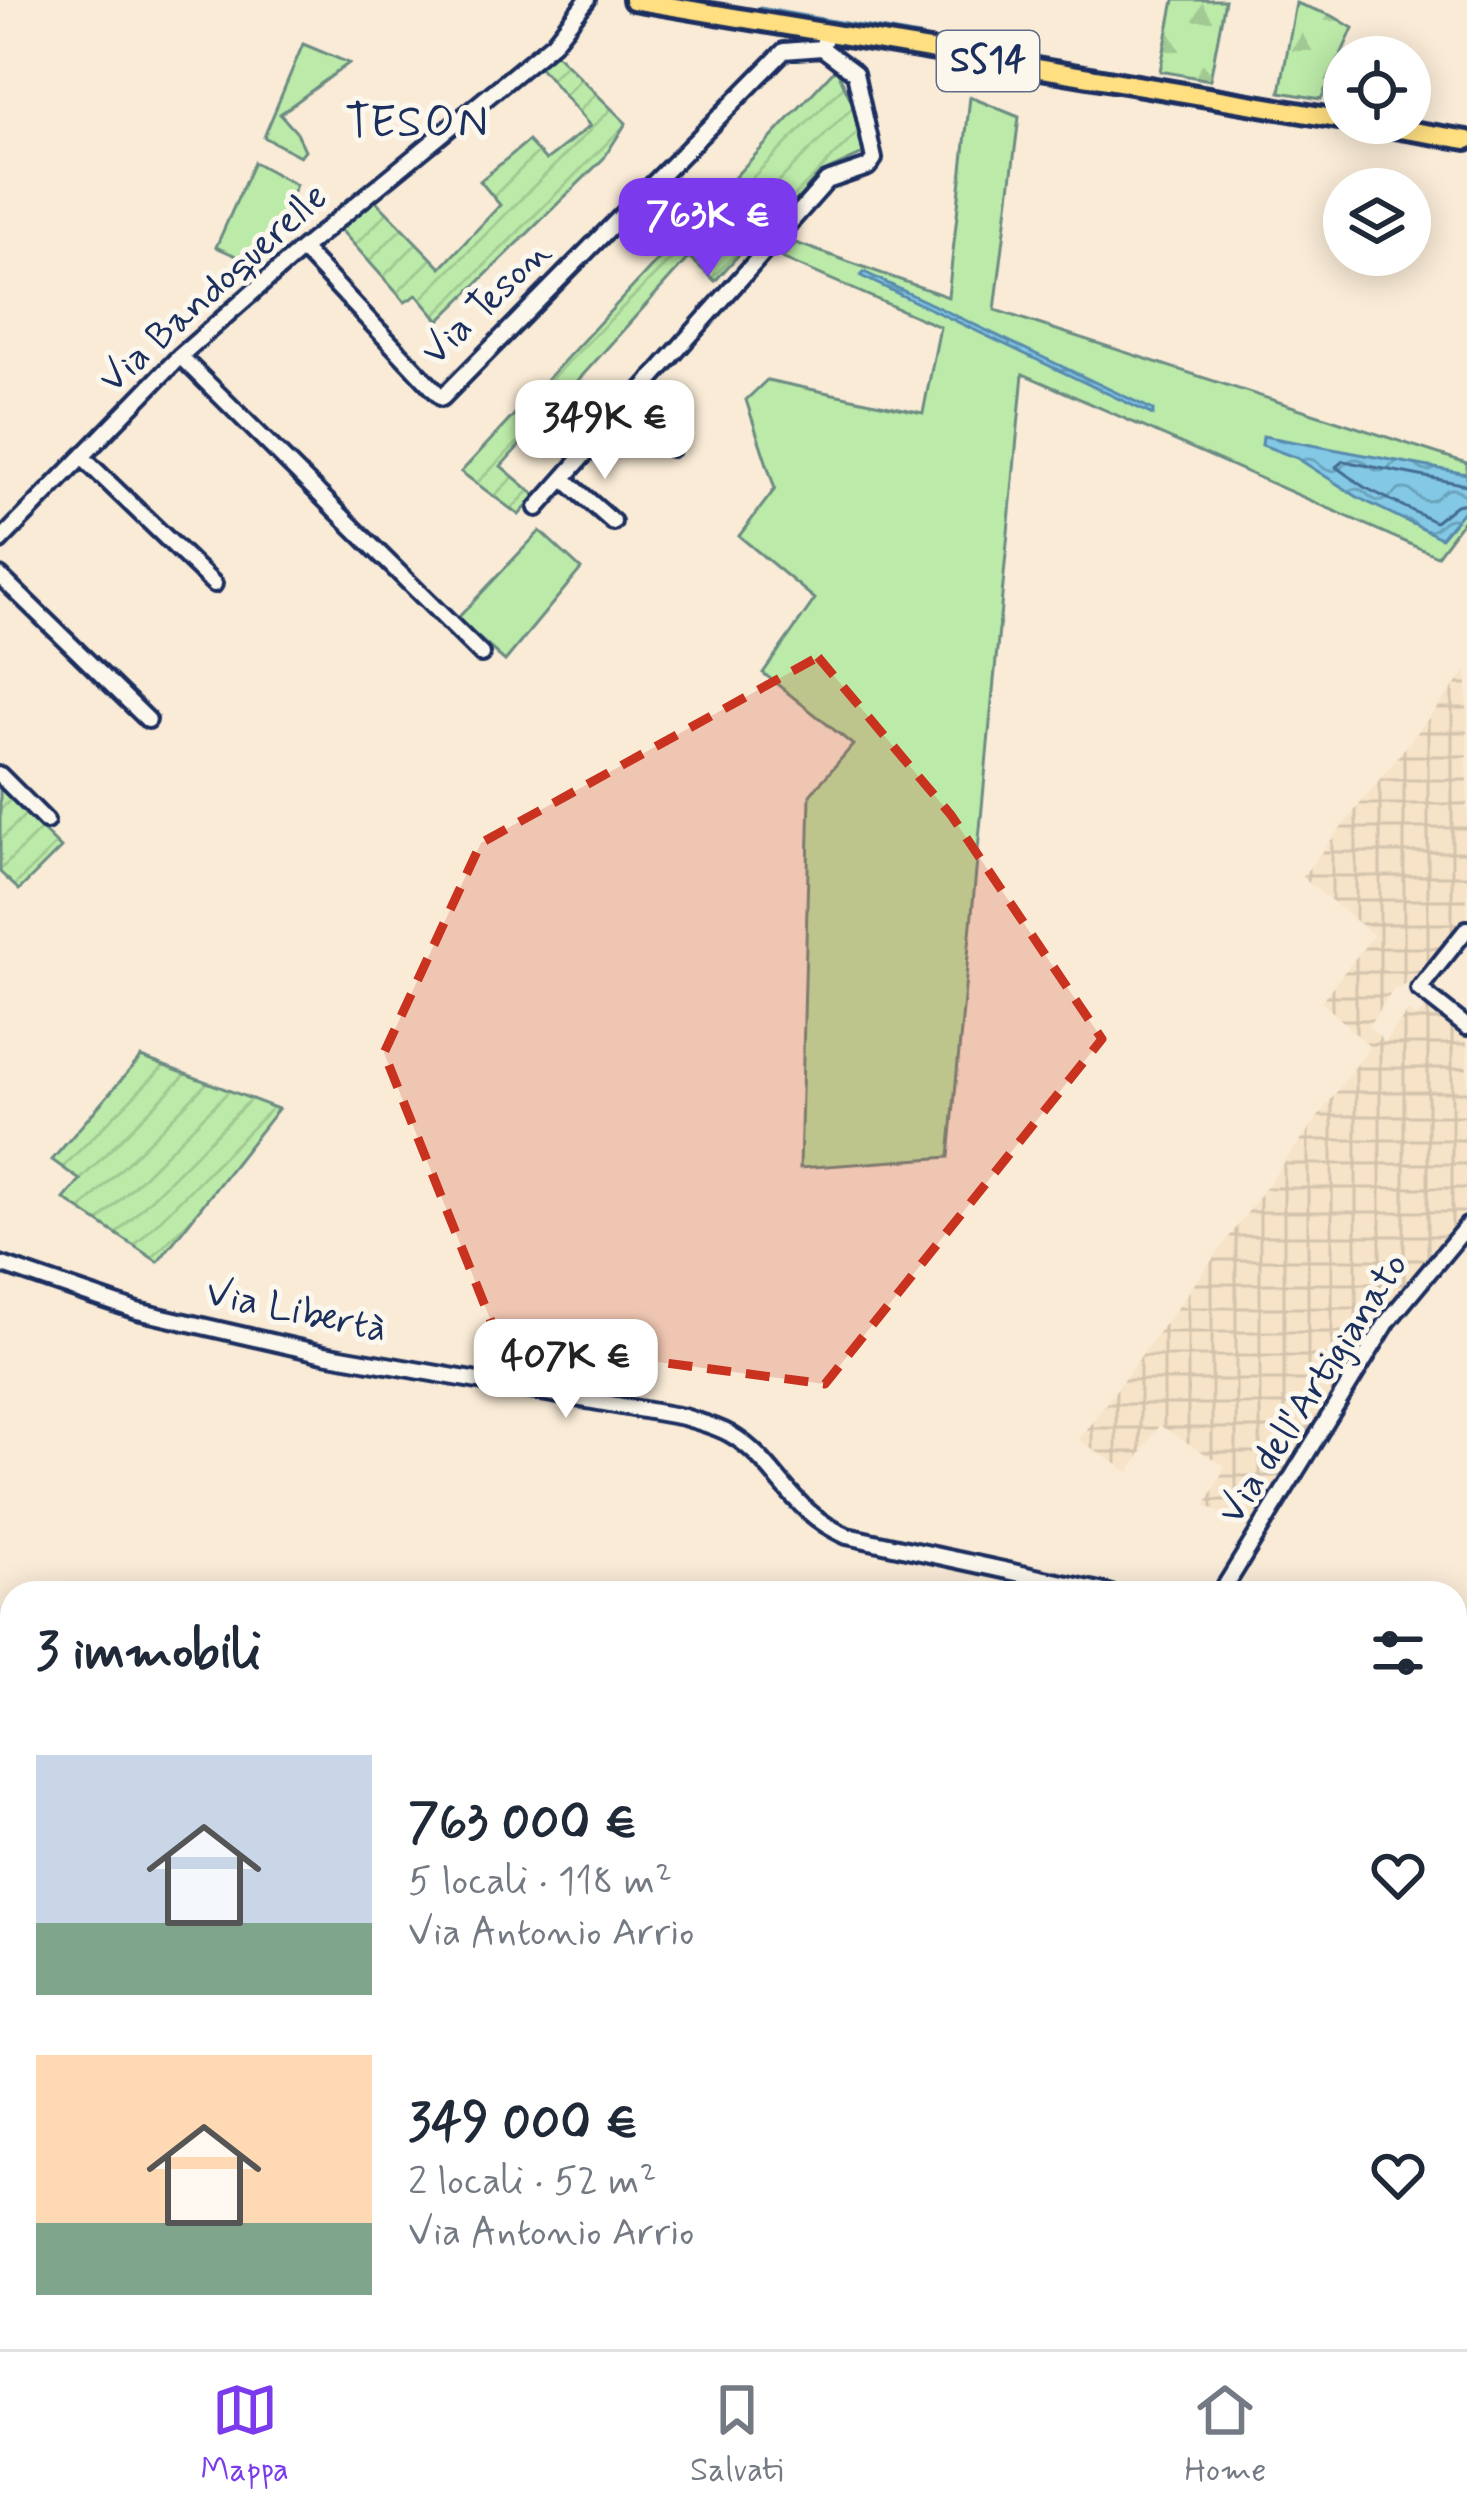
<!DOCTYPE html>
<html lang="it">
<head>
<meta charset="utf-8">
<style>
	:root { --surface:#fff; --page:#f6f6f7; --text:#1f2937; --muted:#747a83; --line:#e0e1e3; --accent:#7c3aed }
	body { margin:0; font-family:Mynerve,sans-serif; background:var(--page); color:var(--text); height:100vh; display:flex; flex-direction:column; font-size:45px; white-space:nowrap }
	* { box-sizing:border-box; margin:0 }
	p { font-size:39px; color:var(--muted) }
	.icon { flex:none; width:66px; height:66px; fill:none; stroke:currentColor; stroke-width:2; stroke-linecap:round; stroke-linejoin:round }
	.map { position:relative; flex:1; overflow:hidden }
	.panel { position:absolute; left:0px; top:1581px; width:1467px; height:768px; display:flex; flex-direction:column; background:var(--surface); border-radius:36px 36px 0 0; box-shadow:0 6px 30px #0003 }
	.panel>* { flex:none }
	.fabs { position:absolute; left:1323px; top:36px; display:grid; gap:24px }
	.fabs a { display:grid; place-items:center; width:108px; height:108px; border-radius:50%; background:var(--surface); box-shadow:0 6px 30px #0003; font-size:60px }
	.price { position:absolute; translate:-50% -102px; padding:0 27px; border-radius:24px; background:#fff; color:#222; font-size:39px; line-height:78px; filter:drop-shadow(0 3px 6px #0008) }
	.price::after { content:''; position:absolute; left:50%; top:72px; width:36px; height:27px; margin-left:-18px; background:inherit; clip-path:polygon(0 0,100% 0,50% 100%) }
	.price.on { background:var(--accent); color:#fff }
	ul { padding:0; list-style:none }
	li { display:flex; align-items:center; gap:36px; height:300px; padding:0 36px }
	li span { display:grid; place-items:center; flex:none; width:336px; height:240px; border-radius:0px; color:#555 }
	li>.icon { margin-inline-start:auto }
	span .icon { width:144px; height:144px; fill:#fffc; stroke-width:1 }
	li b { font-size:51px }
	h2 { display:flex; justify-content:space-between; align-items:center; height:144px; padding:0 36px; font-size:51px }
	.tabs { display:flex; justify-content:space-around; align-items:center; height:168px; border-top:3px solid var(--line); background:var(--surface); font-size:33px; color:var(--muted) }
	.tabs a { display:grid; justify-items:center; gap:6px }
	.tabs .on { color:var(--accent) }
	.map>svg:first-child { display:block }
	.industrial { fill:url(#industrial-grid) }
	.green { fill:#bceaa8; stroke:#6c8c83; stroke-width:3 }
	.forest { fill:url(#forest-firs); stroke:#6c8c83; stroke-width:3 }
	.garden { fill:url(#garden-furrows); stroke:#6c8c83; stroke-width:3 }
	.water { fill:url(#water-waves); stroke:#598bae; stroke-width:3 }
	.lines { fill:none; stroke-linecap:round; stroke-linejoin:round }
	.shore { stroke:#456c94; stroke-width:3 }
	.stream { stroke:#598bae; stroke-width:3 }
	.minor-casing { stroke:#1b2f5e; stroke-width:22 }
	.major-casing { stroke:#1b2f5e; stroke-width:26 }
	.minor { stroke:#fbf7ec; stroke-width:14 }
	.major { stroke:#ffdf80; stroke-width:16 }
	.marked { fill:#c8321e; fill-opacity:0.2; stroke:#c8321e; stroke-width:9; stroke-dasharray:24 15; stroke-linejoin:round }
	.labels { text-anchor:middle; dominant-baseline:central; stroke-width:10; stroke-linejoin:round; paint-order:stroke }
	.shield { fill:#fbf7ec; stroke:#5e6b89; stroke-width:3 }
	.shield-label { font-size:36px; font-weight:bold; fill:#1b2f5e }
	.street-label { font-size:39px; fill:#1b2f5e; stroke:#fbf7ec }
	.quarter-label { font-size:45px; letter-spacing:3px; fill:#1b2f5e; stroke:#fbf7ec }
</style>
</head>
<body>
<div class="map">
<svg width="1467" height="2349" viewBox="0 0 1467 2349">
	<defs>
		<pattern id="industrial-grid" width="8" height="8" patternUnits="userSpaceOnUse" patternTransform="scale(3)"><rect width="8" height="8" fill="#f7e3c7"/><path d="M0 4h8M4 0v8" fill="none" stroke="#d3c3ad"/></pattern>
		<pattern id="forest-firs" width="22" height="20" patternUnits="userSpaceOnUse" patternTransform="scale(3)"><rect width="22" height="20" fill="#bceaa8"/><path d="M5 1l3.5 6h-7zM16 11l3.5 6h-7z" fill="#a1c993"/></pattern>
		<pattern id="garden-furrows" width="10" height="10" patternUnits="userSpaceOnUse" patternTransform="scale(3)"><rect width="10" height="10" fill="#bceaa8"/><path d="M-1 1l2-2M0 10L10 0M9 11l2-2" fill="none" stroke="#a1c993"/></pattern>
		<pattern id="water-waves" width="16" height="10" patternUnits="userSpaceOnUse" patternTransform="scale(3)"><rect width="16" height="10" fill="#83c8e4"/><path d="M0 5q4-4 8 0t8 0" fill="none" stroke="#6aa3bc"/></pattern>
	</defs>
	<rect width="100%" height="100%" fill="#f9ebd6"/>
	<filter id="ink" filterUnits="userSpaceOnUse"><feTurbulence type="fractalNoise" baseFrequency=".00833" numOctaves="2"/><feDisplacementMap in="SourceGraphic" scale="24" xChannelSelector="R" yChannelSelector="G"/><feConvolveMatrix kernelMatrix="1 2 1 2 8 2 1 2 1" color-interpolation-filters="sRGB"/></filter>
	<g filter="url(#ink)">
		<!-- industrial -->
		<path class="industrial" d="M1467,670V918L1420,980L1394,989L1368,1026L1385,1042L1408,1011L1416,1017L1428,1005L1467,1035V1213L1380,1319L1251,1530L1206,1505L1225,1466L1159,1425L1129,1472L1079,1440L1370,1047L1321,1001L1374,935L1302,877Z"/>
		<!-- green -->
		<path class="green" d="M303,44L349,63L280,114L297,133L305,150L300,156L264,137Z
			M970,97L1019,117L995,310L1467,463V516L1437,556L1023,374L949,1157L800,1168L810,795L853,745L763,673L815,599L739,536L775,489L746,400L767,380L923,413L940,327L782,258L796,243L948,297Z
			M254,162L296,185L261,267L216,247Z
			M540,531L581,569L505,661L457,619Z"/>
		<!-- forest -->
		<path class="forest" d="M1174,0H1225L1210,80L1160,71Z
			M1296,3L1333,16L1353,28L1321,99L1280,92Z"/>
		<!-- garden -->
		<path class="garden" d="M554,52L626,123L604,158L439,321L417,295L405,302L340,229L375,200L441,268L500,205L480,181L528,141L546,160L590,126L538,65Z
			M836,68L852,102L863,154L819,174L769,232L763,228L715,281L689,257L501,466L536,496L519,515L461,472Z
			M0,788L61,848L19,890L0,872Z
			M141,1057L278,1109L158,1262L64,1199L80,1180L52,1160Z"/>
		<!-- water -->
		<path class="water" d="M864,272L1153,410V415L861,276Z
			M1263,436L1467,474V507L1441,538L1359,498L1297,458L1262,445Z"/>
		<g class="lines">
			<!-- shore -->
			<path class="shore" d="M1467,485L1343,461L1336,467L1364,487L1435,522L1456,505L1467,503"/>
			<!-- stream -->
			<path class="stream" d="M760,8L919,36
				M937,40L1319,106
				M1410,122L1465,131"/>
			<!-- minor casing -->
			<g class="minor-casing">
				<path id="minor" d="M302,249L442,398L784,51L822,48L826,34
					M180,356L481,654
					M627,408L671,448
					M82,457L214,584
					M564,479L613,522
					M537,508L827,181L868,167L874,159L855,73L822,48
					M0,541L180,356L302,249L553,43L587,0
					M0,576L148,720
					M0,775L46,821
					M1467,929L1419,989L1467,1027
					M0,1264L137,1311L324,1354L684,1417C699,1422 716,1426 730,1434C777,1461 788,1511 847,1536L1109,1593
					M1221,1593L1388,1321L1467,1226
					M1455,1639L1467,1642
					M0,1711L12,1714
					M1455,1884L1467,1882"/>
			</g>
			<!-- major casing -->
			<g class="major-casing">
				<path id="major" d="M633,0L1344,120
					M1363,123L1467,140"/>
			</g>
			<!-- minor -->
			<use href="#minor" class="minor"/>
			<!-- major -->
			<use href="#major" class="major"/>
		</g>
	</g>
	<!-- marked area -->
	<path class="marked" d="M818,657L951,815L1102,1039L825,1384L499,1341L384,1053L481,843Z"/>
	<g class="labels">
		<!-- shield labels -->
		<rect class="shield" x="937" y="31" width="102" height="60" rx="9"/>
		<g class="shield-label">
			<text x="988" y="61">SS14</text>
		</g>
		<!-- street labels -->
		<g class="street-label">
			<text transform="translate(214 289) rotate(-42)">Via Bandoquerelle</text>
			<text transform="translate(487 303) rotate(-44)">Via Teson</text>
			<text transform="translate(296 1312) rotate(12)">Via Libertà</text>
			<text transform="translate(1314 1389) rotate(-57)">Via dell'Artigianato</text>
		</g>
		<!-- quarter labels -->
		<g class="quarter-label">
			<text x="418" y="123">TESON</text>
		</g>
	</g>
</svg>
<div class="fabs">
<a><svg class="icon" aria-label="locate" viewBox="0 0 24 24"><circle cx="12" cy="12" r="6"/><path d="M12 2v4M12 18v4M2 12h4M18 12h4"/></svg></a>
<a><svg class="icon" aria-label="layers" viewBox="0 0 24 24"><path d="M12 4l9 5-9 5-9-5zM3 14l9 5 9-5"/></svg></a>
</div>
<b class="price on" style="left:708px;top:280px">763K €</b>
<b class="price" style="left:605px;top:482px">349K €</b>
<b class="price" style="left:566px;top:1421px">407K €</b>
<section class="panel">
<h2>3 immobili<svg class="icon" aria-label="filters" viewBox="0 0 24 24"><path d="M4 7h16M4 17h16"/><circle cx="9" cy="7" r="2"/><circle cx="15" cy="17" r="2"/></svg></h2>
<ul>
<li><span style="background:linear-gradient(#c9d6e8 70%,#7fa58c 0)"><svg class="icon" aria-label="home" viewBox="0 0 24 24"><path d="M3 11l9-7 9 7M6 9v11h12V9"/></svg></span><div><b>763 000 €</b><p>5 locali · 118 m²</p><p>Via Antonio Arrio</p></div><svg class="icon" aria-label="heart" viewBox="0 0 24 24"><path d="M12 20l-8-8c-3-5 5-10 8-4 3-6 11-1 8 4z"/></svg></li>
<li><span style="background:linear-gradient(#ffd9b3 70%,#7fa58c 0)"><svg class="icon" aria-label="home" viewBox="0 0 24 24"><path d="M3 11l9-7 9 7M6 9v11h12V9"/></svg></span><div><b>349 000 €</b><p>2 locali · 52 m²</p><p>Via Antonio Arrio</p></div><svg class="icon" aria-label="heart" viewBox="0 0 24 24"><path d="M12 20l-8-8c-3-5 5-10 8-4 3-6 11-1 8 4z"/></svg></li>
</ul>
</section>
</div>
<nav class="tabs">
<a class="on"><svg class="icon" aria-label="map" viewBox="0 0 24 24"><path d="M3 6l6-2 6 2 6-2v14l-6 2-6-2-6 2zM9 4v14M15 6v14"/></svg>Mappa</a>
<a><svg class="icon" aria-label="saved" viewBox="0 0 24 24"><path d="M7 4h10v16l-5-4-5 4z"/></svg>Salvati</a>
<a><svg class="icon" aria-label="home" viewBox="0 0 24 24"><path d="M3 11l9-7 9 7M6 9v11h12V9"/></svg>Home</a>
</nav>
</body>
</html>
